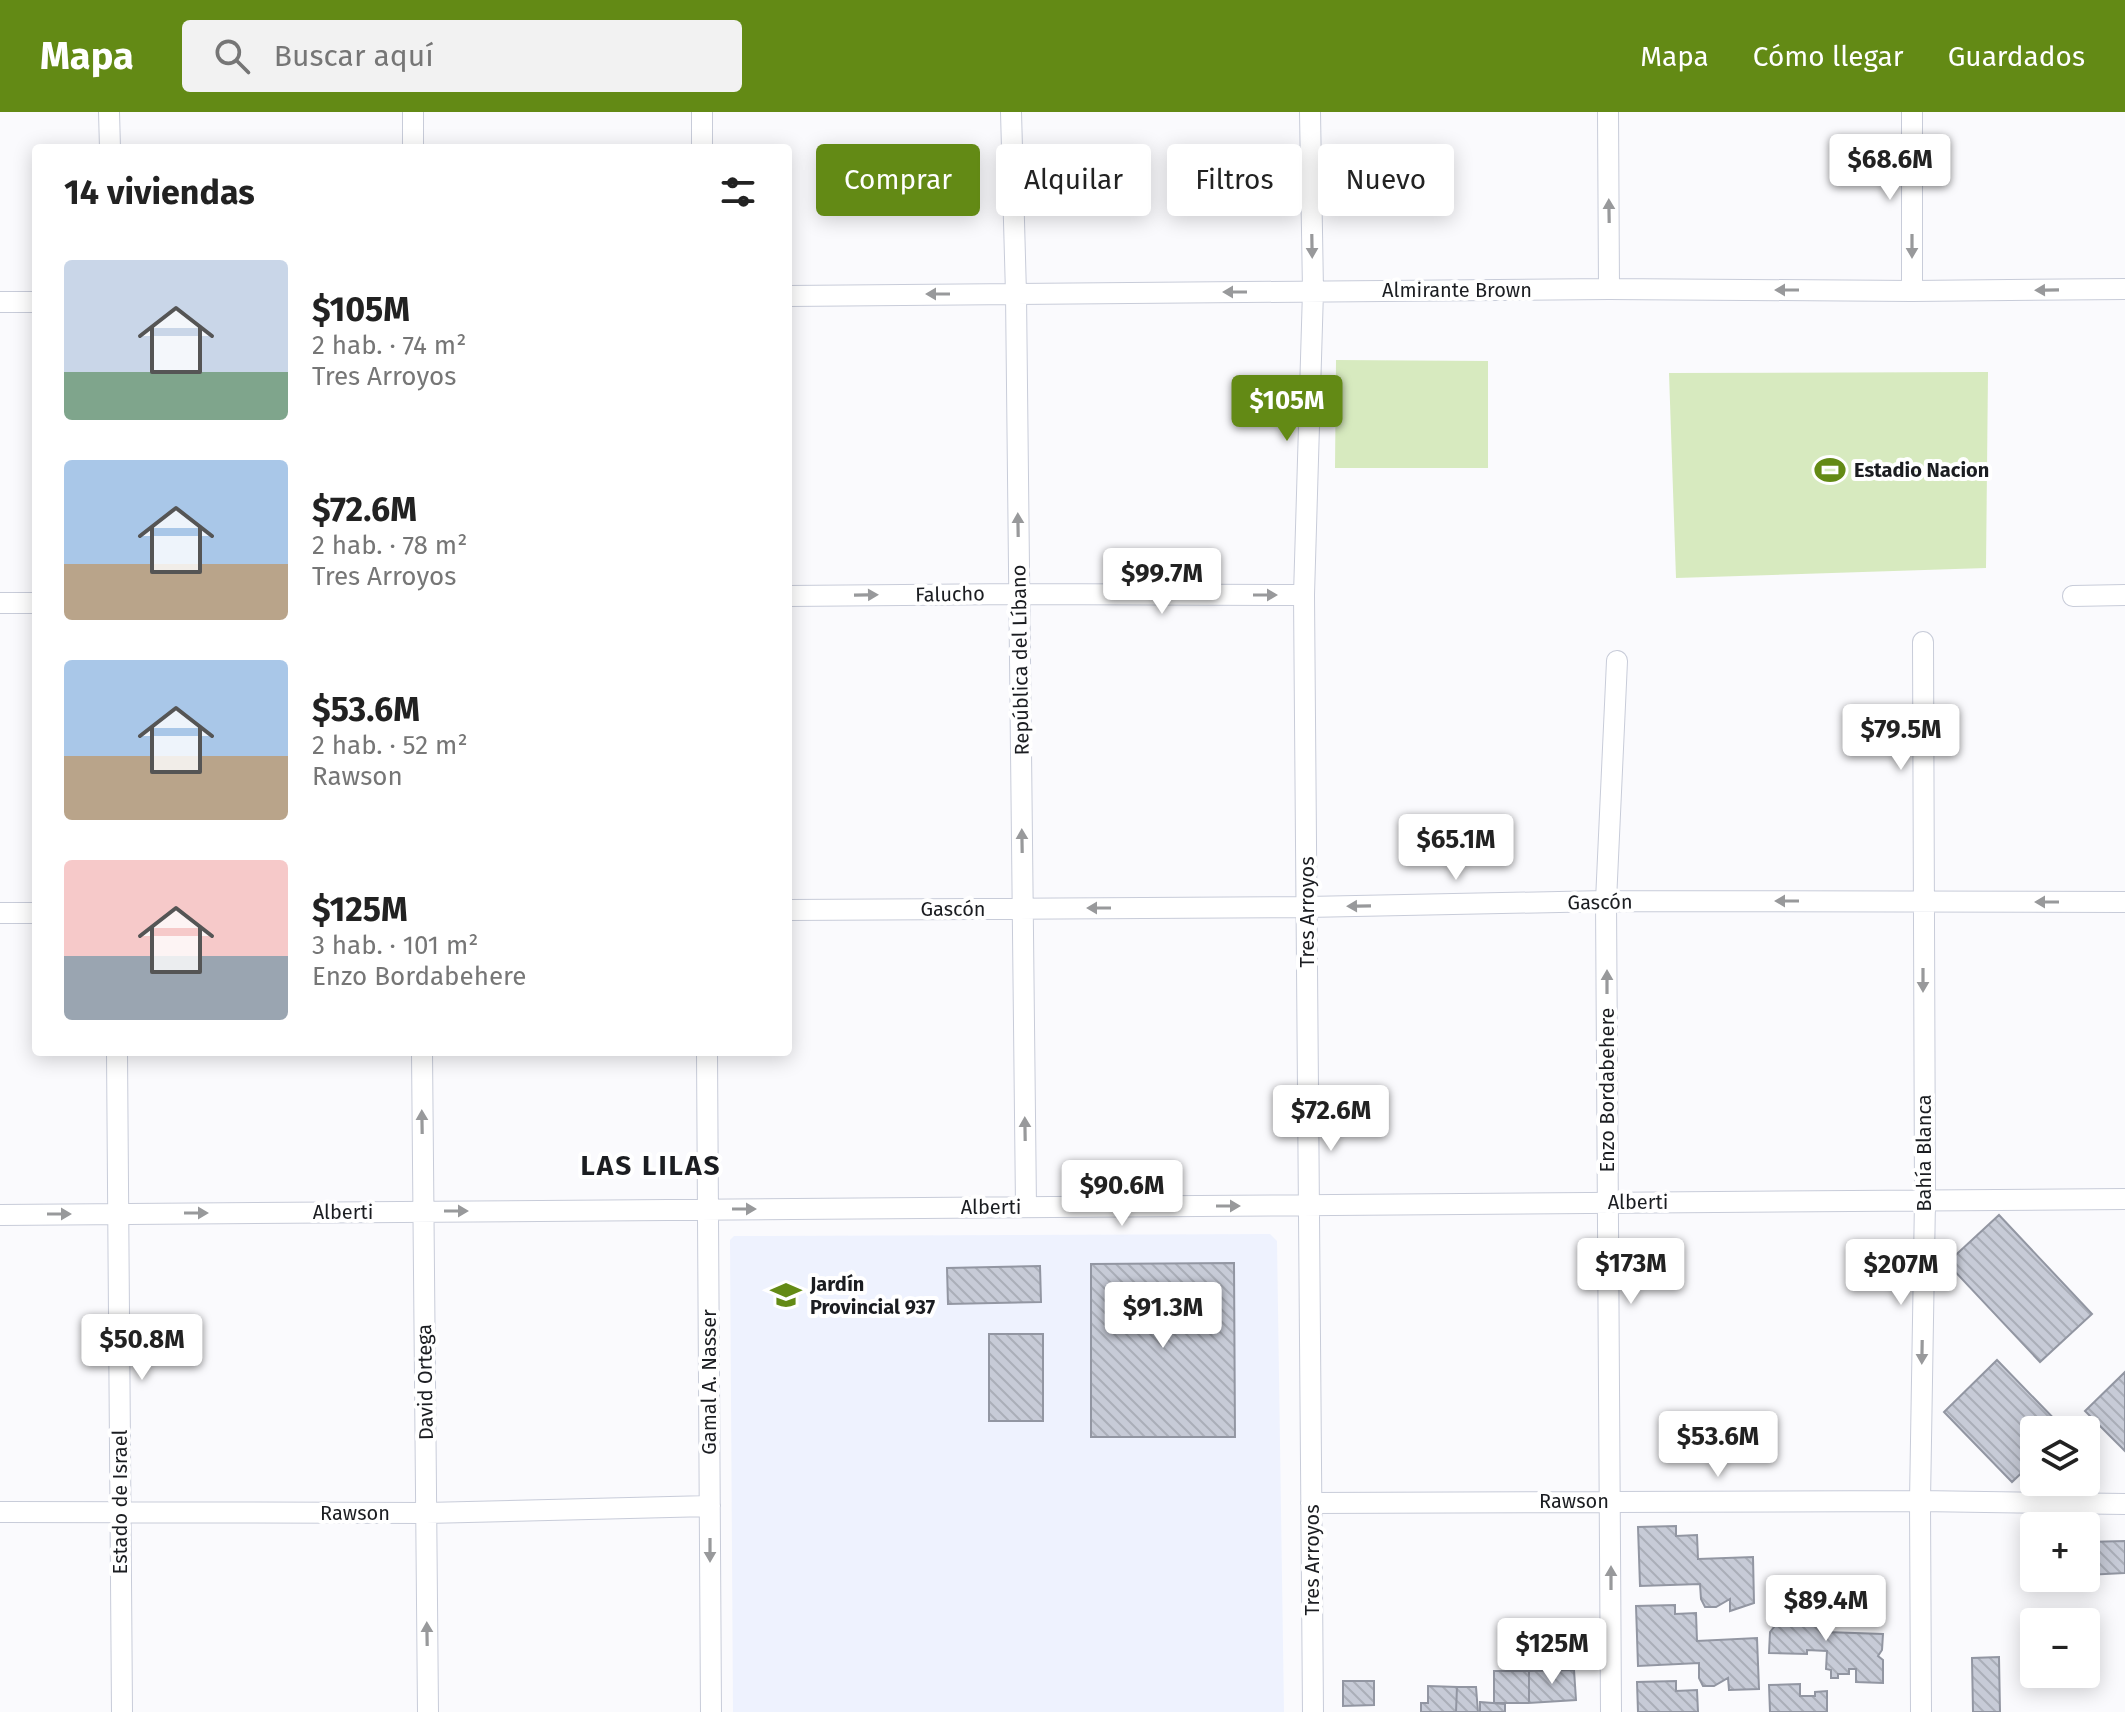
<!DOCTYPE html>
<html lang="es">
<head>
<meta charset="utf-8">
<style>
	:root { --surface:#fff; --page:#f2f2f2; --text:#222; --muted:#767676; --accent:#638a15 }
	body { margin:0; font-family:"Fira Sans",sans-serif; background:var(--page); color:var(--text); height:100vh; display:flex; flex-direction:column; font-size:30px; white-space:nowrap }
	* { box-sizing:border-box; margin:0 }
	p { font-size:26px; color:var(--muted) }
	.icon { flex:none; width:44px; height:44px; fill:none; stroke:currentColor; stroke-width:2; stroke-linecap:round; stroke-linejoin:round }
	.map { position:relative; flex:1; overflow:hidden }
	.details { position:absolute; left:32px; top:32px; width:760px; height:912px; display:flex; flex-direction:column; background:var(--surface); border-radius:8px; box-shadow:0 4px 20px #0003 }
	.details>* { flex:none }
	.banner { position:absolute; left:816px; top:32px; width:760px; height:72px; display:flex; gap:16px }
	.buttons { position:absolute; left:2020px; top:1304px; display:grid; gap:16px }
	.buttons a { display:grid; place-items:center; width:80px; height:80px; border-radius:8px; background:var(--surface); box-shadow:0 4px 20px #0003; font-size:40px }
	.price { position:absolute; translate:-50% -68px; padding:0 18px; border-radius:8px; background:#fff; color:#222; font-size:26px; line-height:52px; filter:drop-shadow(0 2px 4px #0008) }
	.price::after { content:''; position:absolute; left:50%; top:48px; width:24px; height:18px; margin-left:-12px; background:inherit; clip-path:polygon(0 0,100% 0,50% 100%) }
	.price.selected { background:var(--accent); color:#fff }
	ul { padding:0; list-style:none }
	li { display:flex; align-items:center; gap:24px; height:200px; padding:0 32px }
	li span { display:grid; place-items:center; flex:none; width:224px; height:160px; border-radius:8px; color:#555 }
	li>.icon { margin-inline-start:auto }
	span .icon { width:96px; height:96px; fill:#fffc; stroke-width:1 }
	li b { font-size:34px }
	h2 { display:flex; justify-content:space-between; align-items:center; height:96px; padding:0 32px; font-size:34px }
	.chip { padding:0 28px; border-radius:8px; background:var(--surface); box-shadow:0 4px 20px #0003; font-size:28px; line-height:72px }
	.chip.selected { background:var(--accent); color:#fff }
	header { display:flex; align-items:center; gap:48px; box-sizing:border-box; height:112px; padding:0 40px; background:var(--accent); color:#fff }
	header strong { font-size:38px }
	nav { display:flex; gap:44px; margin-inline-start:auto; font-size:28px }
	.search { width:560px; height:72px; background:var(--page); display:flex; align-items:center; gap:20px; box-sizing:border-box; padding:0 28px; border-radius:8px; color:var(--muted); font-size:30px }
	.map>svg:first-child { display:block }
	.built { fill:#eef2fe }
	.garden { fill:#d7eabf }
	.building { fill:url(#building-back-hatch); stroke:#9296a2; stroke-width:2 }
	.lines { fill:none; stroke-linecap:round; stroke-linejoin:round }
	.minor-casing { stroke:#c8ccd9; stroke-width:22 }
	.minor { stroke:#fff; stroke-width:20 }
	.oneway { fill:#98999b }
	.labels { text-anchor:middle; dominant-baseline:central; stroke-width:8; stroke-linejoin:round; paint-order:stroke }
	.street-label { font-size:20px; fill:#1b1d21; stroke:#fff }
	.poi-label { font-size:20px; font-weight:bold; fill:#1b1d21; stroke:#fff; text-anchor:start }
	.district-label { font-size:28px; font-weight:bold; letter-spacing:2px; fill:#1b1d21; stroke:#fff }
</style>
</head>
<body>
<header>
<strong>Mapa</strong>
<div class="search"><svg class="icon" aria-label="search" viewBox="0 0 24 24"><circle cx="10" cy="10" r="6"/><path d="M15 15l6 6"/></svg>Buscar aquí</div>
<nav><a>Mapa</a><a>Cómo llegar</a><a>Guardados</a></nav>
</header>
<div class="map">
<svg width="2125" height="1600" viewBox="0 0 2125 1600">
	<defs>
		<pattern id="building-back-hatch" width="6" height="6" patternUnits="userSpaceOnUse" patternTransform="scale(2)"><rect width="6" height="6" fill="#c7cbd7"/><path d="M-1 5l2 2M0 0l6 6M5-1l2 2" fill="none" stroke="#aaaeb8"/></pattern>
	</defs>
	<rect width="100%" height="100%" fill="#fafafd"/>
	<!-- built -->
	<path class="built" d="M1270,1122L1277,1129L1284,1600H733L730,1128L734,1124Z"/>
	<!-- garden -->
	<path class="garden" d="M1336,248L1488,249V356H1335Z
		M1988,260L1986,456L1676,466L1669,261Z"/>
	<!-- building -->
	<path class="building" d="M1999,1103L2092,1202L2040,1250L1947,1151Z
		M1234,1151L1235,1325H1091V1152Z
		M1040,1154L1041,1190L948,1192L947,1156Z
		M989,1222H1043V1309H989Z
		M1997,1248L2065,1318H2034V1349L2012,1370L1944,1300Z
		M2125,1260V1339L2085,1299Z
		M1676,1414V1424L1697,1423L1698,1447L1753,1445L1754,1491L1730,1499V1487L1716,1495H1705L1701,1487L1700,1472L1640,1474L1638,1415Z
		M2125,1429V1461L2086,1463V1430Z
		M1675,1493V1502L1696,1501L1697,1529L1757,1526L1759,1577L1729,1578L1728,1566L1714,1574H1703L1699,1566V1551L1638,1554L1636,1494Z
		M1770,1494L1827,1497L1826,1520L1883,1522L1882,1538L1878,1544L1883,1548V1571L1856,1570V1557H1849V1562H1838V1566H1831V1558L1826,1557L1827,1539L1807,1538V1542L1769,1541L1770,1520L1774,1515L1769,1512Z
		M1999,1545L2000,1600H1973L1972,1546Z
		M1574,1558L1576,1588L1529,1591V1559Z
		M1494,1559H1529V1591H1494Z
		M1343,1569H1374V1593L1343,1594Z
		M1676,1569V1579L1697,1578L1698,1600H1638L1637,1570Z
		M1800,1572V1584H1815V1580L1827,1579V1600H1770L1769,1573Z
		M1428,1574L1457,1575L1456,1600H1421V1591H1428Z
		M1457,1575H1476L1478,1600H1456Z
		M1480,1590L1505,1592V1600H1480Z"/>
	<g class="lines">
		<!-- minor casing -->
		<g class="minor-casing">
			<path id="minor" d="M109,0L110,36
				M413,0V36
				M702,0V36
				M1011,0L1016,182L1026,1095
				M1310,0L1313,179L1304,483L1313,1600
				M1608,0L1609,177
				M1912,0V179
				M788,184L1609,177L1912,179L2125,177
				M0,190H36
				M788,484L1019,482L1304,483
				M2073,484L2125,483
				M0,491H36
				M788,798L1307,795L1606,789L2125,790
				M0,801H36
				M117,940L122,1600
				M422,940L428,1600
				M707,940L711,1600
				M0,1103L2125,1087
				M1311,1391L1920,1389L2125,1392
				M0,1400L426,1401L710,1394
				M1611,1600L1606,789L1617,549
				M1921,1600L1920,1389L1925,1088L1923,530"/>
		</g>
		<!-- minor -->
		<use href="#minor" class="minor"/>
	</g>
	<!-- one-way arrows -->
	<defs><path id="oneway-solid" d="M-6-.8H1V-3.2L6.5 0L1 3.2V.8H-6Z" transform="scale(2)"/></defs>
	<g class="oneway">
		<use href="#oneway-solid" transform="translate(1609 99) rotate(-91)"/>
		<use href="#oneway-solid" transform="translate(1312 134) rotate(89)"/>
		<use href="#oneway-solid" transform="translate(1912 134) rotate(90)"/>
		<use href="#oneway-solid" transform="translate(1787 178) rotate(-180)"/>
		<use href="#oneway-solid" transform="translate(2047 178) rotate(179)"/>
		<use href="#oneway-solid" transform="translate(1235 180) rotate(180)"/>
		<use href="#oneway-solid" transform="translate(938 182) rotate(180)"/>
		<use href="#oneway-solid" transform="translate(1018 413) rotate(-91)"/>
		<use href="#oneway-solid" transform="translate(866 483) rotate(-1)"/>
		<use href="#oneway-solid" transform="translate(1265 483)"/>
		<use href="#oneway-solid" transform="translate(1022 729) rotate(-91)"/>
		<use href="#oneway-solid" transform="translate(1787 789) rotate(-180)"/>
		<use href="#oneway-solid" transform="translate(2047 790) rotate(-180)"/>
		<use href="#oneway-solid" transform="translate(1359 794) rotate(179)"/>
		<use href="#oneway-solid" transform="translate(1099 796) rotate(180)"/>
		<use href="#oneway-solid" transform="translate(1923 868) rotate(90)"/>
		<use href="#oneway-solid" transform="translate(1607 870) rotate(-90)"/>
		<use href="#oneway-solid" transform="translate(422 1010) rotate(-91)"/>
		<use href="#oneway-solid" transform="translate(1025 1017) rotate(-91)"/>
		<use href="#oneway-solid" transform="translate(1228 1094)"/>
		<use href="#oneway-solid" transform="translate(744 1097)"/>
		<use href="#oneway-solid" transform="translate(456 1099)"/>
		<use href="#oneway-solid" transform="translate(196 1101)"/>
		<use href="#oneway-solid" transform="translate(59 1102)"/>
		<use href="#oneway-solid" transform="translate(1922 1240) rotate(91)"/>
		<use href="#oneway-solid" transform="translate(710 1438) rotate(90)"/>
		<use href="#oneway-solid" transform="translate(1611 1466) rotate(-90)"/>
		<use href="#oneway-solid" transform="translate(427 1522) rotate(-91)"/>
	</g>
	<!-- icons -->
	<defs>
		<g id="stadium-bare" transform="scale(2.4)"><path d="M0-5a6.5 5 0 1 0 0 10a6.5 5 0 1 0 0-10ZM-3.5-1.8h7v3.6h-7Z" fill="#638a15" stroke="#fff" stroke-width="2.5" paint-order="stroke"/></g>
		<g id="school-bare" transform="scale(2.4)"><path d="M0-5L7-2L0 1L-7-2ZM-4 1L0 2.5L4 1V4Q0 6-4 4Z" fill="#638a15" stroke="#fff" stroke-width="2.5" paint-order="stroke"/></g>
	</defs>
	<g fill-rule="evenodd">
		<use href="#stadium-bare" x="1830" y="358"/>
		<use href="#school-bare" x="786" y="1183"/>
	</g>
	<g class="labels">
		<!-- street labels -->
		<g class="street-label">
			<text x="1457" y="178">Almirante Brown</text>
			<text transform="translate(950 482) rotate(-1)">Falucho</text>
			<text transform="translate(1020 548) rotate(-91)">República del Líbano</text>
			<text transform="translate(1600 790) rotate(-1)">Gascón</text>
			<text x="953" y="797">Gascón</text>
			<text transform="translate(1307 800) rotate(-90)">Tres Arroyos</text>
			<text transform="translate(1607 978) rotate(-90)">Enzo Bordabehere</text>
			<text transform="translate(1924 1041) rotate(-90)">Bahía Blanca</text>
			<text x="1638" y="1090">Alberti</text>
			<text x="991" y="1095">Alberti</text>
			<text x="343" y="1100">Alberti</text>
			<text transform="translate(425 1270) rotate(-91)">David Ortega</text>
			<text transform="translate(709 1270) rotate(-90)">Gamal A. Nasser</text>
			<text x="1574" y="1389">Rawson</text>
			<text transform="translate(120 1390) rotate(-90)">Estado de Israel</text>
			<text x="355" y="1401">Rawson</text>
			<text transform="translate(1312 1448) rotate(-90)">Tres Arroyos</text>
		</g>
		<!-- poi labels -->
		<g class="poi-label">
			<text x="1854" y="358">Estadio Nacion</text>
			<text x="810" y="1172">Jardín<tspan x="810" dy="23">Provincial 937</tspan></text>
		</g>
		<!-- district labels -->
		<g class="district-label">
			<text x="651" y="1053">LAS LILAS</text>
		</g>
	</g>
</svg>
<div class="buttons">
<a><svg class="icon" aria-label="layers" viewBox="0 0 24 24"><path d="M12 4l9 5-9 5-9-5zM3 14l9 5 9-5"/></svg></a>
<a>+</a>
<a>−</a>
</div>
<b class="price" style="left:1890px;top:90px">$68.6M</b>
<b class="price selected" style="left:1287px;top:331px">$105M</b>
<b class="price" style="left:1162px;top:504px">$99.7M</b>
<b class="price" style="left:1901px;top:660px">$79.5M</b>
<b class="price" style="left:1456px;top:770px">$65.1M</b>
<b class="price" style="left:1331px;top:1041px">$72.6M</b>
<b class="price" style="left:1122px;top:1116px">$90.6M</b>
<b class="price" style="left:1631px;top:1194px">$173M</b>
<b class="price" style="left:1901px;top:1195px">$207M</b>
<b class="price" style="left:1163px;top:1238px">$91.3M</b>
<b class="price" style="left:142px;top:1270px">$50.8M</b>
<b class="price" style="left:1718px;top:1367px">$53.6M</b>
<b class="price" style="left:1826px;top:1531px">$89.4M</b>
<b class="price" style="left:1552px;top:1574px">$125M</b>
<div class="banner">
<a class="chip selected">Comprar</a>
<a class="chip">Alquilar</a>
<a class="chip">Filtros</a>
<a class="chip">Nuevo</a>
</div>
<section class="details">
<h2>14 viviendas<svg class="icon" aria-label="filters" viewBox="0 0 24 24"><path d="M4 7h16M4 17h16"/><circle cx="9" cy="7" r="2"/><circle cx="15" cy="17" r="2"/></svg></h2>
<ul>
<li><span style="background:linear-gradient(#c9d6e8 70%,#7fa58c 0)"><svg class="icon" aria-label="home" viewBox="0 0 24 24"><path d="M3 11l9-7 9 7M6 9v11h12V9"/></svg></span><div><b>$105M</b><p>2 hab. · 74 m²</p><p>Tres Arroyos</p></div></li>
<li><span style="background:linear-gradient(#a9c7e8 65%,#b9a48a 0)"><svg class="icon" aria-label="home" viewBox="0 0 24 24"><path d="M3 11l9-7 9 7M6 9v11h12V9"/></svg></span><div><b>$72.6M</b><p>2 hab. · 78 m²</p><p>Tres Arroyos</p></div></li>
<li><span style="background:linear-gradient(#a9c7e8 60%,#b9a48a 0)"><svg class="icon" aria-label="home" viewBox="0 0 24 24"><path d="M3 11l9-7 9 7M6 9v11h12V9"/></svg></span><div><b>$53.6M</b><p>2 hab. · 52 m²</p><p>Rawson</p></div></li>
<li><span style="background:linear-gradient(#f6c9c9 60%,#9aa5b1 0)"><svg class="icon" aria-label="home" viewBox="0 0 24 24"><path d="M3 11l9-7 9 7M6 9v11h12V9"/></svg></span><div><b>$125M</b><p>3 hab. · 101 m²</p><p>Enzo Bordabehere</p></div></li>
</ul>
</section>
</div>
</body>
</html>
